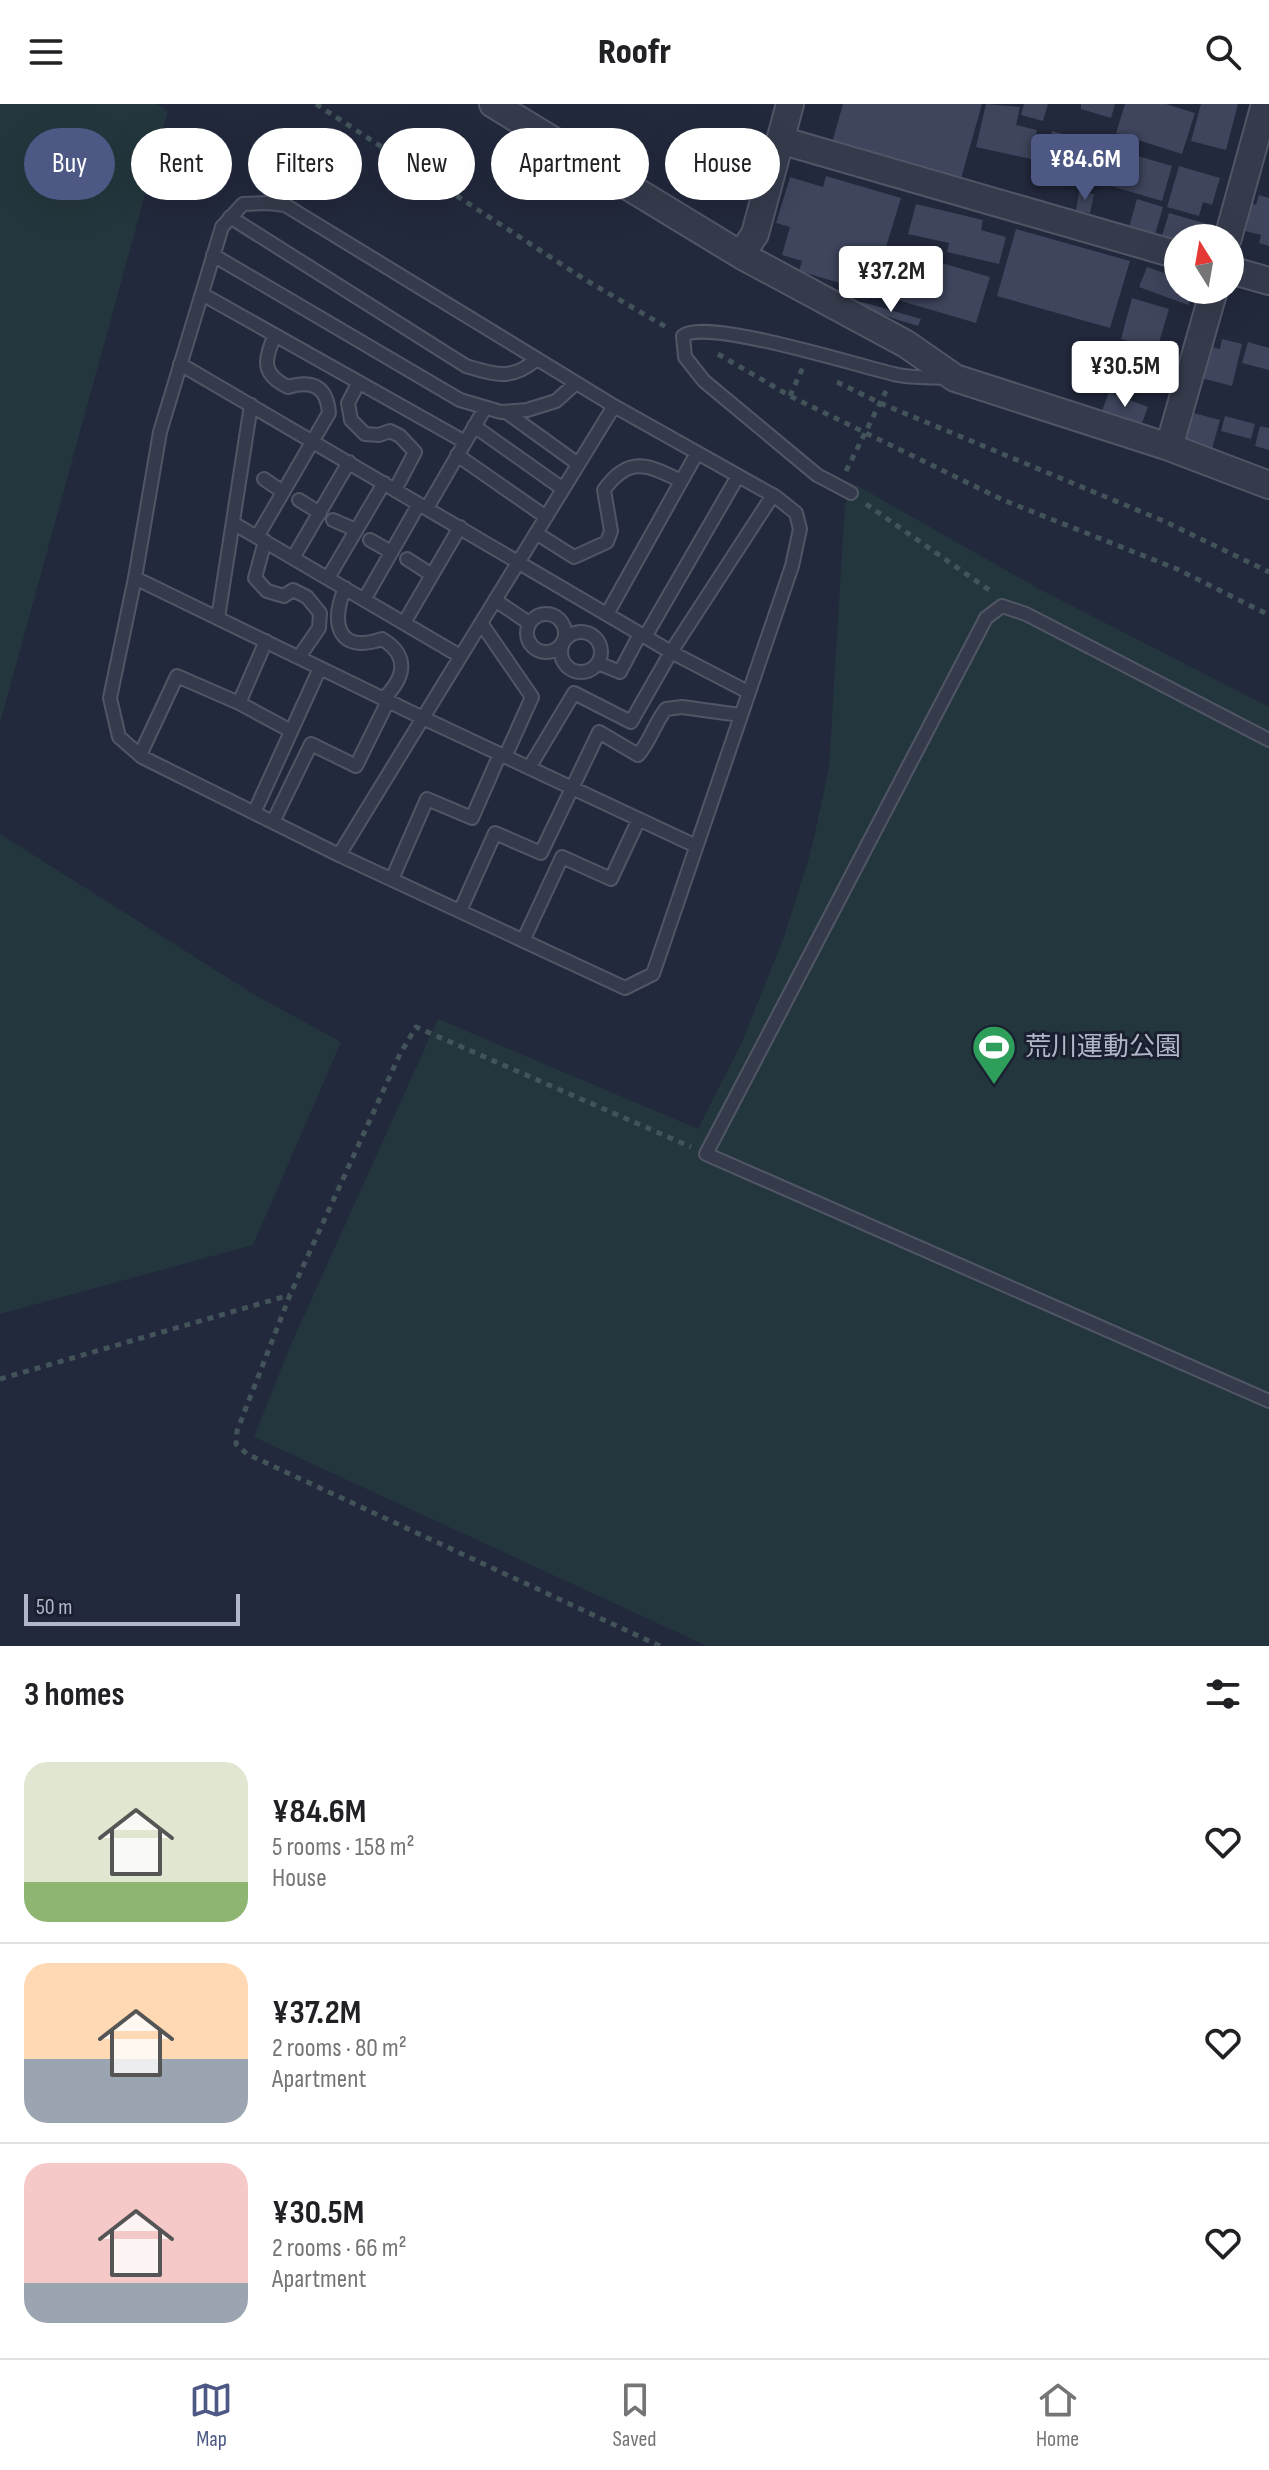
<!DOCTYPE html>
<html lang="en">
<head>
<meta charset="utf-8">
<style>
	:root { --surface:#fff; --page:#f6f6f6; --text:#202124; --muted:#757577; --line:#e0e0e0; --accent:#4d5984 }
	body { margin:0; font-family:"Sofia Sans Condensed","Noto Sans JP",sans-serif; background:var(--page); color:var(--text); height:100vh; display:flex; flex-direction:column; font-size:30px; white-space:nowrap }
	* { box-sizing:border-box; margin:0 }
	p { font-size:26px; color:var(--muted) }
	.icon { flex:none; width:44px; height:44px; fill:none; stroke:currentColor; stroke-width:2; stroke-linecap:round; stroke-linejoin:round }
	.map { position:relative; height:1542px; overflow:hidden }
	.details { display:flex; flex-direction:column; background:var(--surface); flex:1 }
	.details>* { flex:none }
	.top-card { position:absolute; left:24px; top:24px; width:800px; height:72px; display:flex; gap:16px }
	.needle { width:52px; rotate:349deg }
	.fabs { position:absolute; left:1164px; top:120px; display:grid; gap:16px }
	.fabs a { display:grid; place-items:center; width:80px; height:80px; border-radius:50%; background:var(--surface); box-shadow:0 8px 32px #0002; font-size:40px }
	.scale { position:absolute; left:24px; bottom:20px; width:216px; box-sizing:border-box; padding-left:8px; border:4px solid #b1b6c8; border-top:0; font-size:22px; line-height:28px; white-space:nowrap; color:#b1b6c8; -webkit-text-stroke:6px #1b2030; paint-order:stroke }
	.price { position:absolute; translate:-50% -68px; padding:0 18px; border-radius:8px; background:#fff; color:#222; font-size:26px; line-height:52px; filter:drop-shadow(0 2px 4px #0008) }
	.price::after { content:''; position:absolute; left:50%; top:48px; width:24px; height:18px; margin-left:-12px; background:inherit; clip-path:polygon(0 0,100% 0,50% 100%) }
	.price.selected { background:var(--accent); color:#fff }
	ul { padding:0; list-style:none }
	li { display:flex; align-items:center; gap:24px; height:200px; padding:0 24px }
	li+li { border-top:2px solid var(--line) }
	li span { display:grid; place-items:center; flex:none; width:224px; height:160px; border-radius:24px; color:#555 }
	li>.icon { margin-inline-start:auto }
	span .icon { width:96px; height:96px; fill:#fffc; stroke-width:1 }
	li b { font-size:34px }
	h2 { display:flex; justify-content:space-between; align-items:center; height:96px; padding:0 24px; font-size:34px }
	.chip { padding:0 28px; border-radius:36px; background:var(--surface); box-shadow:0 8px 32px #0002; font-size:28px; line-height:72px }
	.chip.selected { background:var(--accent); color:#fff }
	header { display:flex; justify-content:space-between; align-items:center; height:104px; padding:0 24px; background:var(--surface); font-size:36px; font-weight:800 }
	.tab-bar { display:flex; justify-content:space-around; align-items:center; height:112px; border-top:2px solid var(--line); background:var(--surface); font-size:22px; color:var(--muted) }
	.tab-bar a { display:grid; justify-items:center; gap:4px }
	.tab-bar .selected { color:var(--accent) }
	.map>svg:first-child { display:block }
	.green { fill:#24363d }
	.building { fill:#3e455c }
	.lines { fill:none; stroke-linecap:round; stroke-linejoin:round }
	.service-casing { stroke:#515667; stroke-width:16 }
	.minor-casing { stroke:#515667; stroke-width:30 }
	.path { stroke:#42535a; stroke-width:5; stroke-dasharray:6 6; stroke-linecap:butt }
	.service { stroke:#363b4c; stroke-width:12 }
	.minor { stroke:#363b4c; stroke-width:26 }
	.labels { text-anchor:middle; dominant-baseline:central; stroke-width:6; stroke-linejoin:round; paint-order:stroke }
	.poi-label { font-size:26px; fill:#b1b6c8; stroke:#1b2030; text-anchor:start }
</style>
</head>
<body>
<header><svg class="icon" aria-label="menu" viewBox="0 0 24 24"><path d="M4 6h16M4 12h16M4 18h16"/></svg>Roofr<svg class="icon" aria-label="search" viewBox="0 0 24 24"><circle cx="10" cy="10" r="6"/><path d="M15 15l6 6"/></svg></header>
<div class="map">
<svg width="1269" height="1542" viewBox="0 0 1269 1542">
	<rect width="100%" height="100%" fill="#22293c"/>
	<!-- green -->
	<path class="green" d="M0,0H156L168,7L0,619Z
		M856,381L1041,486L1269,603V1542H707L254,1333L289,1245L438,915L698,1025L742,938L784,833L811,747L829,664L845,400Z
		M0,730L255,891L341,938L253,1141L0,1210Z"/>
	<!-- building -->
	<path class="building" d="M843,0H982L960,78L831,42Z
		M986,0L1020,3L1016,21L1037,26L1031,55L976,43Z
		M1024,0H1048L1043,17L1021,11Z
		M1081,0H1115L1111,14L1081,5Z
		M1125,0H1166L1195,9L1182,50L1116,29Z
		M1201,0H1238L1226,46L1191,37Z
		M1052,27L1107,42L1096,81L1037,64L1041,48L1046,50Z
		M1114,45L1172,62L1162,97L1104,80Z
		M1179,62L1220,74L1212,101L1203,98L1199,112L1167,103Z
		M826,72L901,94L886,143L990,173L976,219L799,167L802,157L782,151L790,123L776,119L790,73L823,83Z
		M1079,88L1094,90L1090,109L1076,107Z
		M1259,91L1269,94V142L1259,139L1261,131L1241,126L1248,98L1256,101Z
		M1137,95L1163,103L1153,138L1127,130Z
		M916,100L983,116L981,126L1006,133L999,160L947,148L949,139L908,130Z
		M1169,109L1211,121L1207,134H1178V140L1161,135Z
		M1016,125L1130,157L1110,224L997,192Z
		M1147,163L1178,174V186H1193L1188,201L1139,183Z
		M1132,194L1169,205L1157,245L1121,235Z
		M862,198L921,215L918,222L860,204Z
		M1222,235L1242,240L1232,282L1197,273L1205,241L1220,245Z
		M1126,238L1165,251L1159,268L1120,256Z
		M1248,238L1269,244V266L1242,259Z
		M1109,288L1148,303L1141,322L1102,307Z
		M1186,307L1220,316L1212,345L1178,336Z
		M1225,312L1255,320L1251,335L1221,327Z
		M1260,322L1269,324V346L1255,342Z"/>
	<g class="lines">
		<!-- service casing -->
		<g class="service-casing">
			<path id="service" d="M268,99L285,101L614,302L776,393L796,409L800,425L792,462L653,870L625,884L339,751L142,653L119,633L110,594L135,474L160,328L222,123L243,100Z
				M230,113L466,262C497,271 511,277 537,255
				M213,151L460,296L501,308L527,306L556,297L576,279
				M202,190L465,338
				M180,260L671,548L748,588
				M359,278L348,299L351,316L365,330L379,331L390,327L400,332L415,348L395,386
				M506,308L578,360
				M474,322L563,385
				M457,351L546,413
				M264,375L283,388
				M851,389L817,371L704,277L685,253L683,232C705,213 862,263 898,271C913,274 931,273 947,274
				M299,396L320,409
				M427,404L485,304
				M333,416L356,426
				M233,419L460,552
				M536,429L574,453L607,438L611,427L604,386C629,351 648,361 681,377
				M257,433L329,309C327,282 312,276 288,283C261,270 264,256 275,231
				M370,436L391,448
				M265,437L255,474L267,487L284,492L293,486L307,493L320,509L319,524L299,553
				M293,454L349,358
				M407,455L432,471
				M135,474L423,614L696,742
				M328,474L384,379
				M345,484C330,520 338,550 382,535C410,552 405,574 383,595
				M364,496L419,400
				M495,496L529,519
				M527 529a19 19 0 1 1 38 0a19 19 0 1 1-38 0Z
				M607,510L697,349
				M218,514L251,301
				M404,519L460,423
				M481,519L532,593L505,653
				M561 548a20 20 0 1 1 40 0a20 20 0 1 1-40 0Z
				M645,533L738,372
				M266,537L239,599L291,627
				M598,559L620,568L640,530
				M1269,636L1026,510L1002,502L986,514L706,1050L1269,1297
				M140,651L177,572L239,599
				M529,664L574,589L631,618L671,548L773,391
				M254,709L320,564
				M273,718L311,640L356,662L388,597
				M339,751L614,302
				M392,775L427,695L472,714L500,650
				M460,807L495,729L541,749L599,628L638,651C650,638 654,620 666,605L682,603L740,611
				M523,837L562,753L611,775L639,715"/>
		</g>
		<!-- minor casing -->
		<g class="minor-casing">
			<path id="minor" d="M493,0L741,151L906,240L955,274L1169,343L1269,381
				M780,36L1178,151
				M1228,134L1265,0
				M741,151L755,130L790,0
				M1230,166L1269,177
				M1169,343L1214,186"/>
		</g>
		<!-- path -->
		<path class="path" d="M316,0L584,175L666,223
			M718,250L790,292L1003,396L1177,465L1269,511
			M837,278L880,299L1166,418L1269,468
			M790,292L803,263
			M846,367L886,287
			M866,400L992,488
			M0,1275L290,1191
			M660,1542L247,1350L236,1340L237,1327L290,1191L400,950L416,923L691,1043"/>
		<!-- service -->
		<use href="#service" class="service"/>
		<!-- minor -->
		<use href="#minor" class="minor"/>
	</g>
	<!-- icons -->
	<defs>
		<g id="stadium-pin" transform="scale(2.3)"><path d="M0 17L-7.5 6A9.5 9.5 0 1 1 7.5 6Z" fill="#2e9e5b" stroke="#1b2030"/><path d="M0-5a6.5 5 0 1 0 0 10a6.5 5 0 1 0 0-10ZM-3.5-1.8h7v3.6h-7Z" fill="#fff"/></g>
	</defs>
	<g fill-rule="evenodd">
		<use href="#stadium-pin" x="994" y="943"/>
	</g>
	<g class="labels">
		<!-- poi labels -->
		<g class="poi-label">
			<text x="1025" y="943">荒川運動公園</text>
		</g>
	</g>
</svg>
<div class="fabs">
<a><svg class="needle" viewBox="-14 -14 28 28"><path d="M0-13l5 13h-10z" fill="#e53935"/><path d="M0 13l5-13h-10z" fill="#757577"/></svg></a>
</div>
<div class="scale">50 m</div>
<b class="price selected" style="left:1085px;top:98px">¥84.6M</b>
<b class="price" style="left:891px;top:210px">¥37.2M</b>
<b class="price" style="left:1125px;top:305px">¥30.5M</b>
<div class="top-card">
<a class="chip selected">Buy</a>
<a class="chip">Rent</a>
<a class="chip">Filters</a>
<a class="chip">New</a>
<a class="chip">Apartment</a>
<a class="chip">House</a>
</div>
</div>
<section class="details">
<h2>3 homes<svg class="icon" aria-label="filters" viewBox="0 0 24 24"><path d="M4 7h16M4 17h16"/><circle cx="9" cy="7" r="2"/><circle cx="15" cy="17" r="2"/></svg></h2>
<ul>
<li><span style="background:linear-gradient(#dfe7d0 75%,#8fb573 0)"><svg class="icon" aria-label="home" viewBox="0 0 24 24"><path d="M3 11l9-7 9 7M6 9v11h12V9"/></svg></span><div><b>¥84.6M</b><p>5 rooms · 158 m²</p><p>House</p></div><svg class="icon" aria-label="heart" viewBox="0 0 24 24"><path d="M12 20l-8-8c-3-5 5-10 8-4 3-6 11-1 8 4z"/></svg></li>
<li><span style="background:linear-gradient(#ffd9b3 60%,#9aa5b1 0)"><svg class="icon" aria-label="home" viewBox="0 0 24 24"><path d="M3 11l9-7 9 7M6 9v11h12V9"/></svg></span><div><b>¥37.2M</b><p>2 rooms · 80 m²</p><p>Apartment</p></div><svg class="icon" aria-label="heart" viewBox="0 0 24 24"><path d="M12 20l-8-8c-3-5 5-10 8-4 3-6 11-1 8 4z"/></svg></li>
<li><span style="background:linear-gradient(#f6c9c9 75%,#9aa5b1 0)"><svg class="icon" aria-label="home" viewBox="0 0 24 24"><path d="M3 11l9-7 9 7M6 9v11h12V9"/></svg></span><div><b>¥30.5M</b><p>2 rooms · 66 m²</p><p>Apartment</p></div><svg class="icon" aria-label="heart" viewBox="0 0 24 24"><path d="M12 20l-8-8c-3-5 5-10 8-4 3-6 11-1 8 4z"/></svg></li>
</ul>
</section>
<nav class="tab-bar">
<a class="selected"><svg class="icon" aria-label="map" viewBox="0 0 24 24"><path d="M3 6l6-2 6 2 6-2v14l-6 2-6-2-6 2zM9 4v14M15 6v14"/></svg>Map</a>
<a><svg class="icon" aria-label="saved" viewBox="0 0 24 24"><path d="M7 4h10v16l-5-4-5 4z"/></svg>Saved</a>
<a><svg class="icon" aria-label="home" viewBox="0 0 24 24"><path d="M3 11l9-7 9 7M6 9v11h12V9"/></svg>Home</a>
</nav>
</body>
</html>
